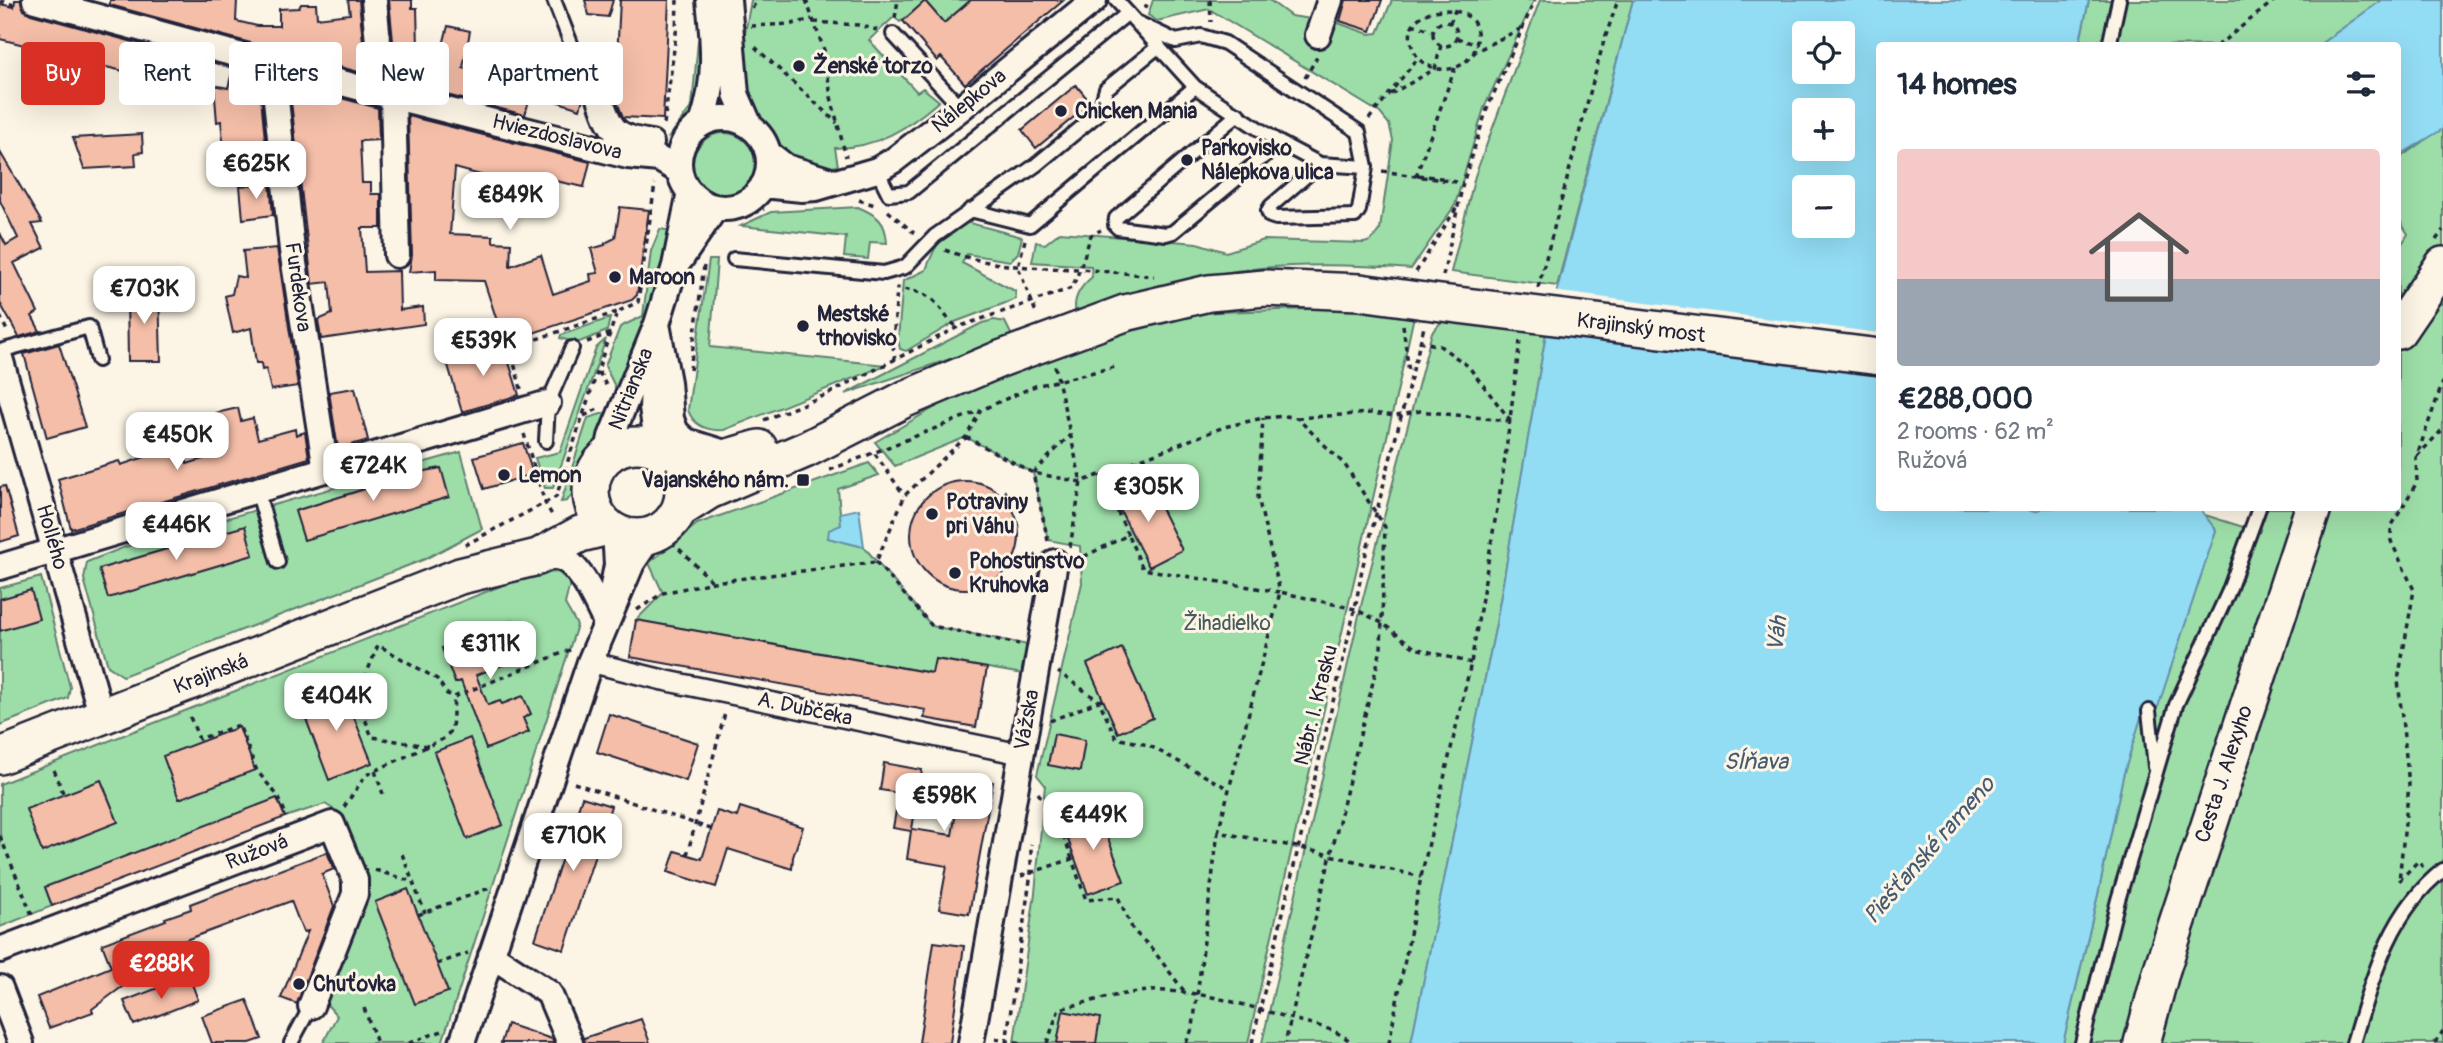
<!DOCTYPE html>
<html lang="en">
<head>
<meta charset="utf-8">
<style>
	:root { --surface:#fff; --page:#f2f2f3; --text:#1f2937; --muted:#747a83; --line:#e0e1e3; --accent:#d93025 }
	body { margin:0; font-family:Pangolin,sans-serif; background:var(--page); color:var(--text); height:100vh; display:flex; flex-direction:column; font-size:26px; white-space:nowrap }
	* { box-sizing:border-box; margin:0 }
	p { font-size:23px; color:var(--muted) }
	.icon { flex:none; width:38px; height:38px; fill:none; stroke:currentColor; stroke-width:2; stroke-linecap:round; stroke-linejoin:round }
	.map { position:relative; flex:1; overflow:hidden }
	.details { position:absolute; left:1876px; top:42px; width:525px; height:469px; display:flex; flex-direction:column; background:var(--surface); border-radius:7px; box-shadow:0 7px 28px #0002 }
	.details>* { flex:none }
	.hud { position:absolute; left:21px; top:42px; width:665px; height:63px; display:flex; gap:14px }
	.buttons { position:absolute; left:1792px; top:21px; display:grid; gap:14px }
	.buttons a { display:grid; place-items:center; width:63px; height:63px; border-radius:7px; background:var(--surface); box-shadow:0 7px 28px #0002; font-size:35px }
	.price { position:absolute; translate:-50% -60px; padding:0 16px; border-radius:14px; background:#fff; color:#222; font-size:23px; line-height:46px; filter:drop-shadow(0 2px 4px #0008) }
	.price::after { content:''; position:absolute; left:50%; top:42px; width:21px; height:16px; margin-left:-10px; background:inherit; clip-path:polygon(0 0,100% 0,50% 100%) }
	.price.selected { background:var(--accent); color:#fff }
	ul { padding:0; list-style:none }
	li { display:grid; align-content:center; gap:14px; height:371px; padding:0 21px }
	li+li { border-top:2px solid var(--line) }
	li span { display:grid; place-items:center; height:217px; border-radius:7px; color:#555 }
	li>.icon { margin-inline-start:auto }
	span .icon { width:126px; height:126px; fill:#fffc; stroke-width:1 }
	li b { font-size:30px }
	h2 { display:flex; justify-content:space-between; align-items:center; height:84px; padding:0 21px; font-size:30px }
	.chip { padding:0 24px; border-radius:7px; background:var(--surface); box-shadow:0 7px 28px #0002; font-size:24px; line-height:63px }
	.chip.selected { background:var(--accent); color:#fff }
	.map>svg:first-child { display:block }
	.green { fill:#9ddea8; stroke:#608072; stroke-width:2 }
	.water { fill:#93ddf4; stroke:#6692aa; stroke-width:2; fill-rule:evenodd }
	.pier { fill:#fcf5e5 }
	.building { fill:#f4bea8; stroke:#22223b; stroke-width:2 }
	.lines { fill:none; stroke-linecap:round; stroke-linejoin:round }
	.service-casing { stroke:#22223b; stroke-width:18 }
	.pedestrian-casing { stroke:#22223b; stroke-width:24 }
	.minor-casing { stroke:#22223b; stroke-width:30 }
	.secondary-casing { stroke:#22223b; stroke-width:40 }
	.path { stroke:#22223b; stroke-width:3.5; stroke-dasharray:5 5; stroke-linecap:butt }
	.service { stroke:#fcf5e5; stroke-width:12 }
	.pedestrian { stroke:#fcf5e5; stroke-width:19 }
	.minor { stroke:#fcf5e5; stroke-width:24 }
	.secondary { stroke:#fcf5e5; stroke-width:35 }
	.secondary-bridge-casing { stroke:#22223b; stroke-width:40; stroke-linecap:butt }
	.secondary-bridge { stroke:#fcf5e5; stroke-width:35 }
	.poi-dot { fill:#22223b; stroke:#fcf5e5; stroke-width:2.5 }
	.labels { text-anchor:middle; dominant-baseline:central; stroke-width:6; stroke-linejoin:round; paint-order:stroke }
	.poi-label { font-size:21px; font-weight:bold; fill:#22223b; stroke:#fcf5e5; text-anchor:start }
	.street-label { font-size:21px; fill:#22223b; stroke:#fcf5e5 }
	.park-label { font-size:21px; fill:#475a5c; stroke:#fcf5e5 }
	.water-label { font-size:23px; font-style:italic; fill:#445a72; stroke:#fcf5e5 }
</style>
</head>
<body>
<div class="map">
<svg width="2443" height="1043" viewBox="0 0 2443 1043">
	<rect width="100%" height="100%" fill="#fcf5e5"/>
	<filter id="ink" filterUnits="userSpaceOnUse"><feTurbulence type="fractalNoise" baseFrequency=".0143" numOctaves="2"/><feDisplacementMap in="SourceGraphic" scale="14" xChannelSelector="R" yChannelSelector="G"/><feConvolveMatrix kernelMatrix="1 2 1 2 8 2 1 2 1" color-interpolation-filters="sRGB"/></filter>
	<g filter="url(#ink)">
		<!-- green -->
		<path class="green" d="M751,0H971L944,23L925,2L900,22L894,17L869,40L917,92L923,88L939,101C908,128 877,148 835,148L838,166L820,169L780,152L771,135L748,110L742,50Z
			M1153,0H1269L1291,16L1338,23L1369,34L1378,33L1392,0H1534L1484,108L1455,205L1411,269C1360,265 1303,263 1252,269C1192,275 1133,298 1076,314C1072,299 1080,287 1092,277L1091,266L1032,262L1036,242L1045,244L1060,232L1197,243L1226,252L1264,240L1364,243L1371,241L1380,229L1393,140L1389,124L1380,113L1209,9L1157,21L1148,15Z
			M1540,0H1633L1557,286L1451,272L1475,176Z
			M2089,0H2382L2319,45L2079,46Z
			M705,37C706,53 710,71 708,87C706,109 689,131 669,137L692,106L698,41Z
			M2443,127V1043H2063L2099,890L2123,776L2143,710L2158,706L2216,530L2202,514L2259,532L2267,508H2398V250L2408,234L2398,218V159Z
			M693 164a31 31 0 1 1 62 0a31 31 0 1 1-62 0Z
			M858,207C877,215 886,221 887,243L870,242L868,259L844,257L846,237L741,226L771,212Z
			M966,222L1022,237L1018,253L1010,261L967,254L962,263L1015,291L1016,299L955,322L906,351L900,349L898,339L903,281L926,270C934,248 942,230 966,222Z
			M660,229L673,231L619,395L605,366L620,327L643,316L651,251Z
			M709,260H717L710,347L886,365L724,430C708,431 694,427 688,410Z
			M1342,308L1414,316C1361,559 1301,800 1248,1043H1014L1035,893L1045,785L1037,775L1082,583L1080,546L1048,540L1033,473L966,437L895,466L875,442L946,401L1087,344L1189,313Z
			M610,318L607,331L577,343L560,338L561,335Z
			M1445,318L1547,328L1496,624L1411,1043H1262L1362,602L1432,332Z
			M994,320L1005,322L1013,338L845,394L982,323Z
			M606,339L553,488H545L535,458L560,452L596,348Z
			M614,410L575,490L567,501L561,502L588,418Z
			M461,452L482,529L425,559L123,676L108,666L84,579L87,562L125,547Z
			M869,463L879,475L838,489L841,525L828,538L864,547L932,626L1028,645L1023,674L936,659L932,673L636,620L663,593L649,563L697,524Z
			M559,572L571,579L565,604L577,625L442,1043H323L337,1016L324,1001L369,889L344,816L325,804L285,817L277,799L45,887L52,906L0,927V784L531,574Z
			M41,577L70,687L68,698L0,725V588Z"/>
		<!-- water -->
		<path class="water" d="M1633,0H2089L2079,45L1880,46V508H2026L2035,511L2043,508H2199L2216,530L2158,707L2143,711L2123,776L2099,890L2063,1043H1411L1496,624L1547,328ZM1804,33H1843V72H1804ZM1804,110H1843V149H1804ZM1804,187H1843V226H1804Z
			M2382,0H2443V129L2398,156V46L2319,45Z
			M859,509L864,547L828,538L829,530L841,525L840,513Z"/>
		<!-- pier -->
		<path class="pier" d="M1552,291L1879,333V367L1544,325Z"/>
		<!-- building -->
		<path class="building" d="M15,0H21L24,10L31,14L199,60L192,87L93,64L85,91L58,92L60,83L30,76L36,48L0,39V4L14,7Z
			M110,0H237L236,21L257,26H279V9L299,8L301,4H316L317,18L350,14L348,0H359L366,74L110,5Z
			M389,0H412V8H417L419,88L397,82Z
			M585,0H613L608,17L589,15Z
			M620,0H669L663,119L623,117L618,104L615,96Z
			M971,0H1064L965,84L941,57L937,61L903,21L925,1L944,23Z
			M1346,0H1382L1371,31L1340,21Z
			M448,26L470,31L463,68L515,82L522,69L586,89L580,109L531,93L525,115L431,91Z
			M233,69L259,76L266,150L241,153V150H224L221,121L217,122L214,85L228,88Z
			M289,84L378,108L379,140L360,141L362,183H371V194H381V228H362L365,272L399,271L400,310L423,307L424,324L321,339L318,320L332,314L329,282L312,284Z
			M1076,85L1091,103L1036,148L1022,130Z
			M408,116L590,162L584,187L522,174L517,194L499,190L502,181L455,168L450,234L493,236V242L511,243L510,266L541,255L553,294L591,281L590,274L598,273L591,249L605,245V243L615,238L620,207L649,210L637,295L632,300L494,346L489,330L499,327L484,281L436,280V270L409,272L412,255Z
			M142,134L143,152L135,153L136,166L84,169L73,138Z
			M0,152L42,223L32,224L44,248L14,263L38,312L32,316L40,331L19,337L0,303V233L6,245L18,238L0,201Z
			M270,183L273,215L243,219L240,186Z
			M277,248L298,386L271,390L266,369L262,370L261,363H256L251,328L233,333L225,296L232,294L236,276L246,278L243,251Z
			M159,291L161,361H128L127,292Z
			M503,343L519,395L462,412L447,362Z
			M59,344L85,427L47,438L24,354Z
			M355,388L368,440L338,449L329,392Z
			M238,408L241,421L253,418L258,439L295,429L296,435L305,432L309,458L71,529L58,479L119,461L121,465L145,457L148,451L153,454L168,450V453H185L187,464L225,452L216,413Z
			M523,443L533,474L484,489L474,457Z
			M441,468L449,497L304,540L295,511L415,473Z
			M911 535a54 54 0 1 1 108 0a54 54 0 1 1-108 0Z
			M1148,482L1182,550L1149,567L1114,498Z
			M5,486L19,536L0,542V487Z
			M245,526L253,555L108,598L99,569Z
			M31,590L39,619L0,631V599Z
			M513,620L526,656L476,675L488,705L500,701L502,704L523,696L531,714L523,718L529,732L486,749L461,681L455,683L442,648Z
			M636,620L932,673L935,659L987,668L976,727L924,718L926,710L630,657Z
			M1122,648L1153,718L1118,733L1087,664Z
			M342,687L372,763L329,780L300,703Z
			M609,714L698,743L686,781L597,752Z
			M239,727L255,770L179,799L163,756Z
			M1054,734L1085,740L1080,771L1048,765Z
			M470,738L503,825L467,839L434,752Z
			M884,763L922,770L912,829L952,835L962,777L993,782L969,914L939,909L947,866L907,859L911,831L893,828L899,793L880,790Z
			M101,780L118,822L42,852L26,809Z
			M582,797L611,806L564,950L535,940Z
			M277,798L285,817L52,906L45,887Z
			M740,807L803,827L793,857L792,869L728,849L716,887L668,872L675,851L702,859L717,811L737,817Z
			M1097,809L1124,881L1088,894L1062,823Z
			M327,852L334,869L322,874L334,906L297,1004L281,998L308,931L303,932L291,901L118,965L126,984L92,1009L93,1012L49,1028L37,997L111,967L102,944L166,920L165,918L191,909L190,904Z
			M408,889L448,992L415,1004L375,902Z
			M934,942L964,946L953,1021L950,1043H919Z
			M189,976L198,1000L134,1025L124,1001Z
			M247,1000L262,1039L250,1043H212L202,1016Z
			M1063,1011L1100,1018L1096,1043H1057Z
			M641,1019L650,1043H585L584,1038Z
			M507,1024L552,1039L554,1043H501Z"/>
		<g class="lines">
			<!-- service casing -->
			<g class="service-casing">
				<path id="service" d="M554,0L575,54L601,81
					M1116,0L1195,87L1280,143L1320,164L1366,167L1359,132L1225,43L1201,36L1176,41L1138,23
					M893,34L961,108
					M2109,46L2119,0
					M601,84V51
					M1238,114L1116,218L1115,225L1118,228L1166,234L1173,232L1280,143
					M1320,164L1271,206L1268,211L1270,216L1276,218L1355,216L1359,210L1366,167
					M877,170L889,194L909,192L1128,13
					M970,210L1030,225L1195,87
					M734,259L884,273L905,267L935,236L1036,165L1099,113L1106,89L1159,46
					M0,351L89,327L98,360
					M546,441L548,403L572,348
					M257,490L278,562
					M2149,711L2155,767
					M291,1043L311,1006
					M2082,1043L2118,900L2176,705L2228,593L2259,508
					M2353,1043C2372,980 2389,912 2443,870"/>
			</g>
			<!-- pedestrian casing -->
			<g class="pedestrian-casing">
				<path id="pedestrian" d="M590,662L663,680L1020,754"/>
			</g>
			<!-- minor casing -->
			<g class="minor-casing">
				<path id="minor" d="M35,0L383,94L628,156L659,159L679,171
					M374,0L383,94
					M728,0L736,94L750,126
					M1318,35L1330,0
					M272,62L292,250L326,470
					M393,96L397,255
					M600,98C611,132 615,137 651,143
					M679 163a45 45 0 1 1 90 0a45 45 0 1 1-90 0Z
					M702,124C717,81 714,45 709,0
					M768,153L786,167L834,182
					M763,185L802,189L816,188L877,170L894,160L961,108L1094,0
					M680,260L716,207
					M657,324L668,382L671,419L676,432L686,441L731,455
					M0,358L102,717
					M654,366L652,407L658,450
					M607,456L611,437L657,324L675,266L690,192
					M538,557C544,557 555,556 561,558C582,566 596,604 606,622
					M0,567L548,403
					M612,591L617,565L615,531
					M0,950L332,824L355,880V894L311,1006
					M491,955L549,993L570,1043
					M0,988L21,1043
					M462,1043L590,662L632,563L651,535
					M971,1043L1055,562"/>
			</g>
			<!-- secondary casing -->
			<g class="secondary-casing">
				<path id="secondary" d="M2398,331L2443,265
					M591 491a46 46 0 1 1 92 0a46 46 0 1 1-92 0Z
					M674,463L697,466L759,448
					M679,510L709,491L807,449L905,399L1000,359L1125,313L1209,293L1265,288L1360,292L1425,301
					M0,756L460,576L538,557L580,534L608,527
					M2142,1043L2162,969L2313,508"/>
			</g>
			<!-- path -->
			<path class="path" d="M806,0L824,50L831,97L846,157
				M1210,0L1211,22
				M0,1L15,5
				M752,8L758,0
				M1145,9L1149,0
				M895,18L898,0
				M814,22L858,25L877,30
				M1433 34a12 12 0 1 1 24 0a12 12 0 1 1-24 0Z
				M1450,23L1457,5
				M1412,24L1433,31
				M751,26L792,24L812,19
				M1457,38L1477,45
				M2217,46L2275,0
				M755,47L837,123
				M1473,54C1496,1 1420,0 1411,29C1409,40 1412,51 1419,59C1431,71 1450,73 1464,63C1468,60 1471,55 1475,52C1490,43 1508,36 1523,27
				M1305,78L1317,57
				M1391,94L1435,69L1441,45
				M1369,119L1418,58
				M664,124L676,34L677,0
				M1382,171L1463,183
				M1418,175L1448,179
				M1416,176L1455,68
				M859,200L878,206
				M888,211L914,233
				M735,220L764,209
				M1025,240L1018,267L1037,315
				M2436,240L2443,230
				M945,250C989,267 1034,268 1080,269L1091,235L1101,230
				M1416,272L1457,207
				M1443,276L1463,183L1487,109L1535,0
				M1538,288L1603,44L1618,0
				M0,316L8,333
				M1403,325L1409,373
				M1419,341L1440,346L1468,366L1511,421
				M587,342L611,333
				M895,360L893,345L897,288C908,290 921,291 930,298C942,306 945,320 958,327
				M1055,366L1081,482L1070,547
				M690,370L704,266
				M599,372L607,387
				M521,389L510,348L617,312
				M584,416L598,409
				M1297,418L1371,413L1396,416L1420,411L1510,421
				M764,420L828,394L958,327L1072,288L1080,269L1154,276
				M524,434L545,503L552,515
				M966,437L1033,473L1081,482L1224,427L1263,418L1285,416L1297,418L1345,465L1385,527L1381,649L1285,1043
				M875,454L904,495
				M2417,456L2443,429
				M830,470L979,411
				M1101,475L1128,535L1132,533
				M1048,541L1033,473L1070,435
				M672,542L713,582
				M465,545L556,497L617,312L638,302L655,184
				M1075,561L1128,535L1143,569L1280,592L1258,497L1263,418
				M876,562L932,626L1019,644
				M637,610L663,593L713,582L876,562L905,495L966,437L981,410L1035,386L1115,367
				M1103,700L1099,701L1116,738L1148,745L1229,789
				M190,717L199,739L239,725L257,771L278,796L287,817
				M1050,721L1099,701L1058,672
				M428,746L372,737L357,698L378,645L437,679L447,694L454,696
				M54,770L63,793
				M375,771L383,794
				M574,783L711,829
				M1038,793L1059,822L1072,859L1075,858
				M344,807L366,775L443,739L452,730L454,697L572,649
				M1218,832L1280,592L1355,609L1382,623L1415,648L1471,663
				M0,836L32,915
				M402,854L425,913
				M687,855L725,713
				M2423,867L2418,861L2399,881L2409,785L2398,680L2414,590L2391,541V527L2417,482L2416,458L2443,382
				M375,870L413,882
				M1021,876L1072,859L1086,900L1118,897L1133,930L1153,950L1187,995
				M418,915L492,887
				M437,964L468,953
				M364,1008L377,1043
				M995,1039L1023,1043
				M409,1043L442,1031
				M1006,1043L1031,873V844
				M1047,1043L1059,1009C1089,1002 1119,993 1150,991C1198,989 1248,1006 1293,1019C1313,1025 1336,1028 1352,1043
				M1186,1043L1193,1027L1218,832L1297,847L1421,877
				M1252,1043L1355,609L1362,569L1424,327
				M1389,1043L1421,877L1471,663L1503,473L1520,341
				M2435,1043L2443,1031"/>
			<!-- service -->
			<use href="#service" class="service"/>
			<!-- pedestrian -->
			<use href="#pedestrian" class="pedestrian"/>
			<!-- minor -->
			<use href="#minor" class="minor"/>
			<!-- secondary -->
			<use href="#secondary" class="secondary"/>
			<!-- secondary-bridge casing -->
			<g class="secondary-bridge-casing">
				<path id="secondary-bridge" d="M1425,301L1880,357"/>
			</g>
			<!-- secondary-bridge -->
			<use href="#secondary-bridge" class="secondary-bridge"/>
		</g>
	</g>
	<!-- markers -->
	<g class="poi-dot">
		<circle cx="799" cy="66" r="7"/>
		<circle cx="1061" cy="111" r="7"/>
		<circle cx="1187" cy="160" r="7"/>
		<circle cx="615" cy="277" r="7"/>
		<circle cx="803" cy="326" r="7"/>
		<circle cx="504" cy="475" r="7"/>
		<rect x="796" y="473" width="14" height="14" rx="3.5"/>
		<circle cx="932" cy="514" r="7"/>
		<circle cx="955" cy="573" r="7"/>
		<circle cx="299" cy="984" r="7"/>
	</g>
	<g class="labels">
		<!-- poi labels -->
		<g class="poi-label">
			<text x="813" y="66">Ženské torzo</text>
			<text x="1075" y="111">Chicken Mania</text>
			<text x="1201" y="148">Parkovisko<tspan x="1201" dy="24">Nálepkova ulica</tspan></text>
			<text x="629" y="277">Maroon</text>
			<text x="817" y="314">Mestské<tspan x="817" dy="24">trhovisko</tspan></text>
			<text x="518" y="475">Lemon</text>
			<text x="789" y="480" text-anchor="end">Vajanského nám.</text>
			<text x="946" y="502">Potraviny<tspan x="946" dy="24">pri Váhu</tspan></text>
			<text x="969" y="561">Pohostinstvo<tspan x="969" dy="24">Kruhovka</tspan></text>
			<text x="313" y="984">Chuťovka</text>
		</g>
		<!-- street labels -->
		<g class="street-label">
			<text transform="translate(969 101) rotate(-39)">Nálepkova</text>
			<text transform="translate(557 137) rotate(14)">Hviezdoslavova</text>
			<text transform="translate(298 287) rotate(82)">Furdekova</text>
			<text transform="translate(1641 328) rotate(7)">Krajinský most</text>
			<text transform="translate(631 389) rotate(-68)">Nitrianska</text>
			<text transform="translate(52 537) rotate(74)">Hollého</text>
			<text transform="translate(211 674) rotate(-21)">Krajinská</text>
			<text transform="translate(1316 705) rotate(-76)">Nábr. I. Krasku</text>
			<text transform="translate(805 709) rotate(12)">A. Dubčeka</text>
			<text transform="translate(1027 720) rotate(-80)">Vážska</text>
			<text transform="translate(2224 774) rotate(-72)">Cesta J. Alexyho</text>
			<text transform="translate(257 852) rotate(-21)">Ružová</text>
		</g>
		<!-- park labels -->
		<g class="park-label">
			<text x="1227" y="623">Žihadielko</text>
		</g>
		<!-- water labels -->
		<g class="water-label">
			<text transform="translate(1777 634) rotate(-83)">Váh</text>
			<text x="1756" y="761">Sĺňava</text>
			<text transform="translate(1929 850) rotate(-49)">Piešťanské rameno</text>
		</g>
	</g>
</svg>
<div class="buttons">
<a><svg class="icon" aria-label="locate" viewBox="0 0 24 24"><circle cx="12" cy="12" r="6"/><path d="M12 2v4M12 18v4M2 12h4M18 12h4"/></svg></a>
<a>+</a>
<a>−</a>
</div>
<b class="price" style="left:256px;top:201px">€625K</b>
<b class="price" style="left:510px;top:232px">€849K</b>
<b class="price" style="left:144px;top:326px">€703K</b>
<b class="price" style="left:483px;top:378px">€539K</b>
<b class="price" style="left:177px;top:472px">€450K</b>
<b class="price" style="left:373px;top:503px">€724K</b>
<b class="price" style="left:1148px;top:524px">€305K</b>
<b class="price" style="left:176px;top:562px">€446K</b>
<b class="price" style="left:490px;top:681px">€311K</b>
<b class="price" style="left:336px;top:733px">€404K</b>
<b class="price" style="left:944px;top:833px">€598K</b>
<b class="price" style="left:1093px;top:852px">€449K</b>
<b class="price" style="left:573px;top:873px">€710K</b>
<b class="price selected" style="left:161px;top:1001px">€288K</b>
<div class="hud">
<a class="chip selected">Buy</a>
<a class="chip">Rent</a>
<a class="chip">Filters</a>
<a class="chip">New</a>
<a class="chip">Apartment</a>
</div>
<section class="details">
<h2>14 homes<svg class="icon" aria-label="filters" viewBox="0 0 24 24"><path d="M4 7h16M4 17h16"/><circle cx="9" cy="7" r="2"/><circle cx="15" cy="17" r="2"/></svg></h2>
<ul>
<li><span style="background:linear-gradient(#f6c9c9 60%,#9aa5b1 0)"><svg class="icon" aria-label="home" viewBox="0 0 24 24"><path d="M3 11l9-7 9 7M6 9v11h12V9"/></svg></span><div><b>€288,000</b><p>2 rooms · 62 m²</p><p>Ružová</p></div></li>
</ul>
</section>
</div>
</body>
</html>
